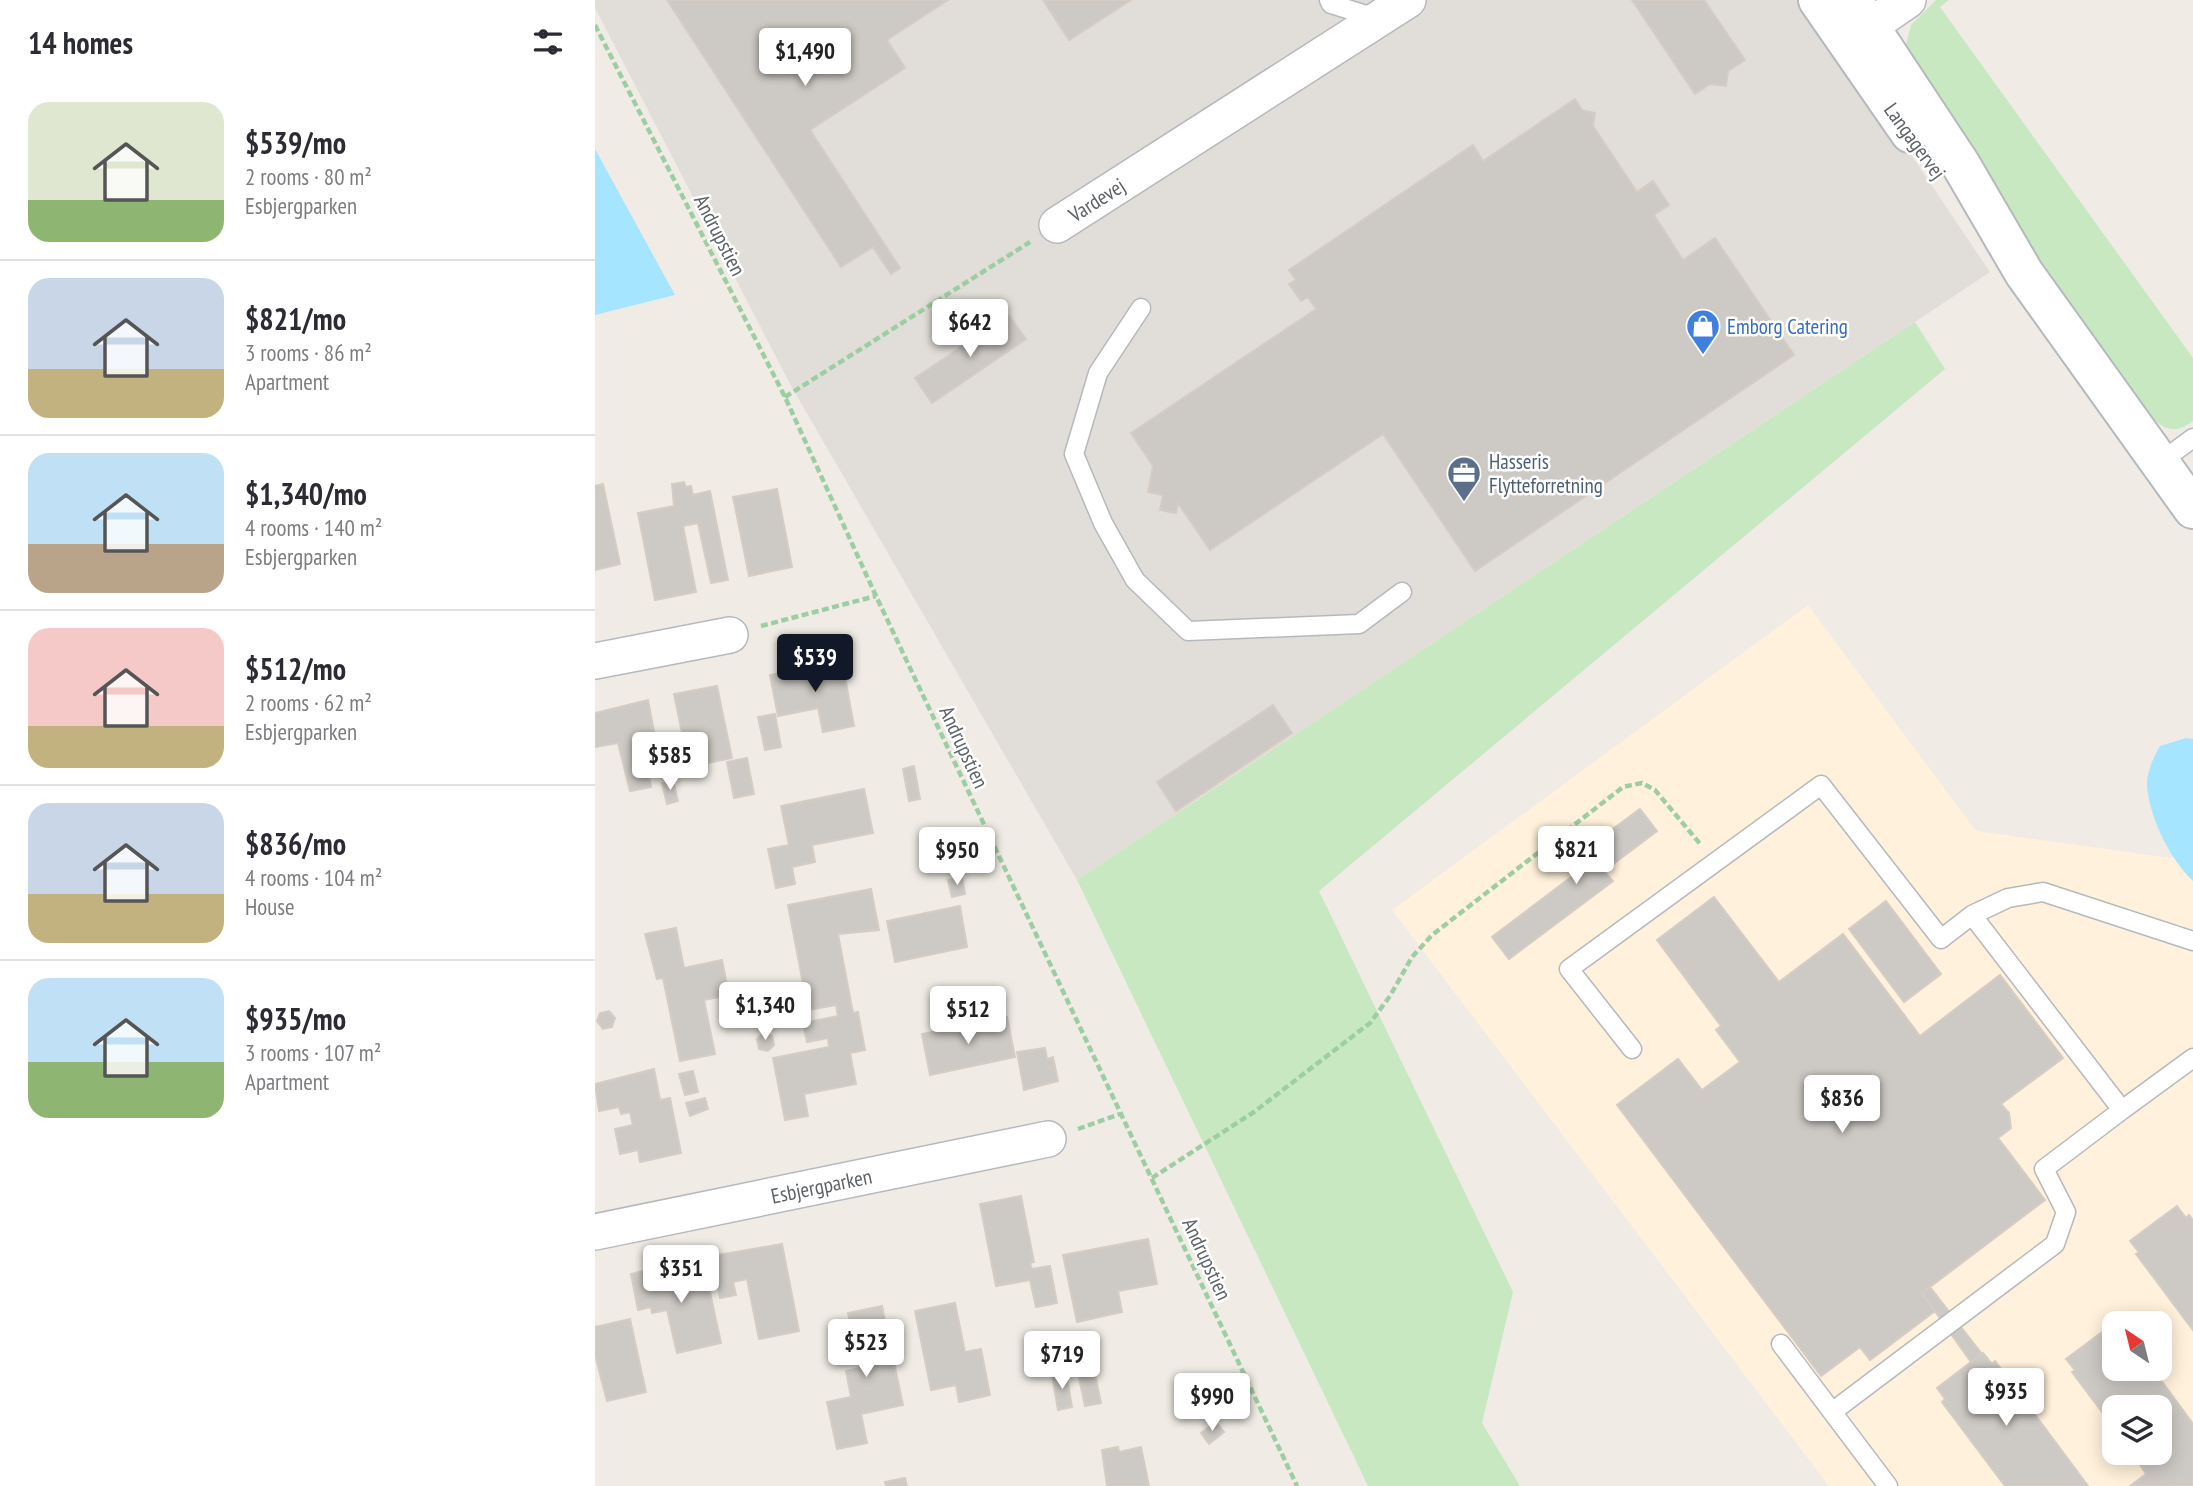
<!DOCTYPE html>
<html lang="en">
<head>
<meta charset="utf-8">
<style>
	:root { --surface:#fff; --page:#f2f2f3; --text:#2b2b33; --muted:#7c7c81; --line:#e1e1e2; --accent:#111827 }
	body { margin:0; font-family:"PT Sans Narrow",sans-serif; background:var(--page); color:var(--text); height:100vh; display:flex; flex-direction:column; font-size:26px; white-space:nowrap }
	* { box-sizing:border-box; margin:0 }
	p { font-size:23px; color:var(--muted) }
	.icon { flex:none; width:38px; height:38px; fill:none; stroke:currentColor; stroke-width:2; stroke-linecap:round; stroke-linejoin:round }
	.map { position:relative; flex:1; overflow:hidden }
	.sheet { display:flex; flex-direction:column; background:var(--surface); width:595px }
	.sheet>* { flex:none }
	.needle { width:46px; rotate:325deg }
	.tools { position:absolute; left:1507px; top:1311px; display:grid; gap:14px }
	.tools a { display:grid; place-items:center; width:70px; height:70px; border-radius:14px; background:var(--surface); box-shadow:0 4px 18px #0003; font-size:35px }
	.price { position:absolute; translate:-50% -60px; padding:0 16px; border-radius:7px; background:#fff; color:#222; font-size:23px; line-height:46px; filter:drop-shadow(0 2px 4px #0008) }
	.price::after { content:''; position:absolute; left:50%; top:42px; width:21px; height:16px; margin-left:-10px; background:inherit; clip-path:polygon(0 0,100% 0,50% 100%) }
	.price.selected { background:var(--accent); color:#fff }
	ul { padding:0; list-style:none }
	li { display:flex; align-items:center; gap:21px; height:175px; padding:0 28px }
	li+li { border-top:2px solid var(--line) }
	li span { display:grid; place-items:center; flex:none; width:196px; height:140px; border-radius:21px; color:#555 }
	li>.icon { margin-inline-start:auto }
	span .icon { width:84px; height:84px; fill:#fffc; stroke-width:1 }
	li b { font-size:30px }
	h2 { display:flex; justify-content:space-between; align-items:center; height:84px; padding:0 28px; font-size:30px }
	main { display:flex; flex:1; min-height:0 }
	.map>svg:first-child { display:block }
	.commercial { fill:#fff1db; fill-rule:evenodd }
	.industrial { fill:#e1ded9 }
	.green { fill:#c7e8c1 }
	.water { fill:#a6e5ff }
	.building { fill:#cdc9c4; stroke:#d5cdc3; stroke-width:2 }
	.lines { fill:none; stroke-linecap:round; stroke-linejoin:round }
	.service-casing { stroke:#b6b9bc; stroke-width:21 }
	.minor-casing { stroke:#b6b9bc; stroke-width:38 }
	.tertiary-casing { stroke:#b6b9bc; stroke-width:42 }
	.path { stroke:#9dcea3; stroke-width:4.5; stroke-dasharray:7 3.5; stroke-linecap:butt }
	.service { stroke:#fff; stroke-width:18 }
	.minor { stroke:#fff; stroke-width:35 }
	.tertiary { stroke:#fff; stroke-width:38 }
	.labels { text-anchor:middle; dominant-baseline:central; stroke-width:5; stroke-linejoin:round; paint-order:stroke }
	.street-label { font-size:21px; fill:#5d6266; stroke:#fff }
	.shop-label { font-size:21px; fill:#366cbe; stroke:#fff; text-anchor:start }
	.service-label { font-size:21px; fill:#4e5e75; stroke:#fff; text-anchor:start }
</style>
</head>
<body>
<main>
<section class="sheet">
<h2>14 homes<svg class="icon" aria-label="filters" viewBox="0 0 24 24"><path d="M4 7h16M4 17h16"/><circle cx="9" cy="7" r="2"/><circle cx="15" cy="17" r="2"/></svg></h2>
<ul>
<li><span style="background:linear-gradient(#dfe7d0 70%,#8fb573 0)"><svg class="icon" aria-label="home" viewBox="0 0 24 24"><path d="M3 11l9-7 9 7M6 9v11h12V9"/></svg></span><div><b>$539/mo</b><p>2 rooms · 80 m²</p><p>Esbjergparken</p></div></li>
<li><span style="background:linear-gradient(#c9d6e8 65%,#c2b280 0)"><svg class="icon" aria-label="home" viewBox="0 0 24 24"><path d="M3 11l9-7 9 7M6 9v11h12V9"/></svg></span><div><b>$821/mo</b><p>3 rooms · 86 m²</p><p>Apartment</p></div></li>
<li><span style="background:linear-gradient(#bfe0f5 65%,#b9a48a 0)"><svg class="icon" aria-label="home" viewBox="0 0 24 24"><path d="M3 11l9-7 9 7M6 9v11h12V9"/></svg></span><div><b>$1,340/mo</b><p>4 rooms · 140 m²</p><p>Esbjergparken</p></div></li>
<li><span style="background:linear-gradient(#f6c9c9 70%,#c2b280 0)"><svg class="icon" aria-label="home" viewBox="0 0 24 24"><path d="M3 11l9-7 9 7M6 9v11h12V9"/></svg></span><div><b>$512/mo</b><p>2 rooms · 62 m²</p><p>Esbjergparken</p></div></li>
<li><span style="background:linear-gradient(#c9d6e8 65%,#c2b280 0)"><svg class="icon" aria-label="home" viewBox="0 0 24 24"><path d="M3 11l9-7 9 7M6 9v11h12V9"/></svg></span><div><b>$836/mo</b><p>4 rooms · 104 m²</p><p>House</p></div></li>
<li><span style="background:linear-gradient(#bfe0f5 60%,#8fb573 0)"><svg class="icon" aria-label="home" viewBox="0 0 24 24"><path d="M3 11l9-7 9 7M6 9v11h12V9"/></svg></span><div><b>$935/mo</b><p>3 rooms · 107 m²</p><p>Apartment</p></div></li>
</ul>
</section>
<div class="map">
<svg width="1598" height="1486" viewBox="0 0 1598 1486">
	<rect width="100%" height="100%" fill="#f0ece5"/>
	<!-- commercial -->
	<path class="commercial" d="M1213,605L1381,831L1598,861V1486H1234L797,910ZM1519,1323H1564V1368H1519ZM1519,1407H1564V1452H1519Z"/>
	<!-- industrial -->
	<path class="industrial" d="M0,0H1212L1395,272L482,880L195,384L0,8Z"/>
	<!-- green -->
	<path class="green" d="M1341,0H1354L1345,7L1598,358V421C1583,432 1575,432 1560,421L1347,121L1313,64L1311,45L1316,25Z
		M1320,322L1350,369L724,891L918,1292L887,1423L925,1486H773L482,880Z"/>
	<!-- water -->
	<path class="water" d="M0,149L80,295L0,315Z
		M1591,738L1598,739V881C1576,860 1558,824 1553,794C1549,777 1557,760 1565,746Z"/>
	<!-- building -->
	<path class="building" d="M72,0H353L292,40L310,68L215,130L305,268L296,274L278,247L246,267Z
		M448,0H536L474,40Z
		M1037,0H1109L1150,60L1133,71L1131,86L1115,84L1100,94Z
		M980,99L987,110L1000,113L998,126L1042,192L1058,181L1074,205L1059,215L1088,260L1120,238L1199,355L880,571L788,434L615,550L583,503L581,513L565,510L568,495L553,492L558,466L536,433L721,309L713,297L706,301L694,284L701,280L694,270L878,145L888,161Z
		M414,315L431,339L337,403L320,378Z
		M89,482L91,487L96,486L98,495L115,491L133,580L116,583L103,523L88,526L101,592L60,600L43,513L79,506L77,484Z
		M8,484L25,564L0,570V486Z
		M182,489L197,567L154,576L138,497Z
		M247,661L259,726L228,732L223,708L183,716L175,675Z
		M122,686L137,758L94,767L79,694Z
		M53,700L66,768L53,771L56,787L35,791L23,743L0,747V713Z
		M678,705L697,733L581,811L562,782Z
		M180,714L186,747L170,750L163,717Z
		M152,758L159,794L139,798L132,762Z
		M319,766L325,799L314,801L308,769Z
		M78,781L83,801L72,804L67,783Z
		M269,789L278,833L217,845L220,862L197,867L200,884L181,888L173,849L194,845L186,806Z
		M1045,809L1062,831L1009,871L1018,881L914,959L897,937L1000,859L992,848Z
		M367,877L370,894L357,897L353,880Z
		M276,889L284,930L243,934L258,1013L263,1012L270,1050L255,1053L261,1084L209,1094L213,1116L190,1120L178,1058L234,1047L233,1038L212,1042L208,1023L243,1016L241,1005L213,1010L193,905Z
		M1119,897L1184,982L1248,934L1325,1036L1405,975L1468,1058L1406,1104L1414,1113L1416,1128L1403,1138L1450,1200L1327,1293L1340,1311L1275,1360L1265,1347L1226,1376L1022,1105L1083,1059L1107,1090L1145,1062L1121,1030L1126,1026L1062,940Z
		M1291,901L1346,974L1309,1002L1254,929Z
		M365,906L372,947L300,962L292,921Z
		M81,928L89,968L127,960L134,995L109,1000L120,1054L85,1061L68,978L62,979L50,934Z
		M14,1011L20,1018L17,1027L8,1029L2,1021L5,1013Z
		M412,1017L420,1057L335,1075L327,1034Z
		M168,1033L177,1036L179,1045L173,1051L164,1049L162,1039Z
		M450,1048L452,1059L458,1057L463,1081L429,1090L422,1052Z
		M59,1069L65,1100L75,1098L86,1153L45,1162L43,1150L25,1154L20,1129L38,1125L35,1112L26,1114L24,1107L4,1111L0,1084Z
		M98,1071L103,1092L90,1095L84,1074Z
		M110,1098L113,1109L95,1116L91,1103Z
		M426,1196L439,1262L435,1263L437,1269L455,1266L462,1303L441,1307L435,1280L401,1286L385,1204Z
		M1582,1206L1591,1218L1594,1215L1598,1220V1330L1541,1254L1544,1252L1535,1241Z
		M553,1239L562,1284L523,1291L527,1312L482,1322L468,1255Z
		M187,1244L204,1331L164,1339L152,1279L138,1282L141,1295L125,1298L117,1256Z
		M109,1265L126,1343L82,1353L72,1310L57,1313L56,1307L43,1310L36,1274L52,1270L54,1279Z
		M1335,1287L1387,1354L1376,1362L1327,1293Z
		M360,1303L370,1352L386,1349L395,1395L364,1402L361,1385L336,1390L320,1311Z
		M287,1306L308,1405L266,1414L272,1443L242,1449L232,1402L256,1397L251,1371L265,1368L253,1313Z
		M35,1319L51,1392L12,1401L0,1355V1327Z
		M1518,1324L1519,1368H1557L1598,1424V1486H1535L1551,1474L1537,1452H1564V1407H1519V1428L1477,1372L1480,1370L1471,1359Z
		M492,1337L506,1403L490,1406L476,1340Z
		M1388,1353L1397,1364L1400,1361L1493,1486H1410L1347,1402L1350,1399L1342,1388Z
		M471,1372L477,1407L463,1410L457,1374Z
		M621,1422L629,1432L614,1444L606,1433Z
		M523,1447L524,1452L546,1447L554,1486H512L507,1450Z
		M310,1478L312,1486H291L290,1482Z"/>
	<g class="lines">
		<!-- service casing -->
		<g class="service-casing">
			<path id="service" d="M734,0L736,4L784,19
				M546,308L503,373L479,454L508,523L540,580L593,631L764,624L807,592
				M1564,463L1598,438
				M1377,915L1413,898L1448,892L1598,941
				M1037,1049L974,969L1226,785L1346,939L1377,915L1527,1110L1598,1058
				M1186,1344L1293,1486
				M1237,1412L1460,1244L1471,1212L1449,1169L1527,1110"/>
		</g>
		<!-- minor casing -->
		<g class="minor-casing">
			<g id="minor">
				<path d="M1252,42L1313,0"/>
				<path id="s1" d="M462,225L813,0"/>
				<path d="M0,661L135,635"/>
				<path id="s2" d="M0,1232L453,1139"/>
			</g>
		</g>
		<!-- tertiary casing -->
		<g class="tertiary-casing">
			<path id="tertiary" d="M1223,0L1315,133
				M1257,0L1366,165L1429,273L1598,509"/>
		</g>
		<!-- path -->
		<path class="path" d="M0,25L190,397L281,596L702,1486
			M190,397L435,242
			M166,626L281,596
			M483,1129L525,1114
			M557,1178L659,1112L775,1023L795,996L817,957L837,935L1028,787L1047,783L1060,790L1106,845"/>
		<!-- service -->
		<use href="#service" class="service"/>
		<!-- minor -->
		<use href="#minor" class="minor"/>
		<!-- tertiary -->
		<use href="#tertiary" class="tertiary"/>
	</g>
	<!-- icons -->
	<defs>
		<g id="shop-pin" transform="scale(1.75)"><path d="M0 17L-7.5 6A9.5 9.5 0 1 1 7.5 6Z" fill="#3f7fe0" stroke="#fff"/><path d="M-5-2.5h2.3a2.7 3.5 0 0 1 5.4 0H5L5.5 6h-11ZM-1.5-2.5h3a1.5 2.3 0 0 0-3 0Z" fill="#fff"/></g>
		<g id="office-pin" transform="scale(1.75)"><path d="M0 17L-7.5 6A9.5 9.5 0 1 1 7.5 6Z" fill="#5c6f8a" stroke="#fff"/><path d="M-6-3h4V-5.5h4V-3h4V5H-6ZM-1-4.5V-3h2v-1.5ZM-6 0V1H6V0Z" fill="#fff"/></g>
	</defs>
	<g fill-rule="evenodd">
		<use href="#shop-pin" x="1108" y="326"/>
		<use href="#office-pin" x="869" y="473"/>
	</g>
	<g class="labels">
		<!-- street labels -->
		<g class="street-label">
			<text transform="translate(1320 141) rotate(54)">Langagervej</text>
			<text stroke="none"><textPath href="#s1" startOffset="47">Vardevej</textPath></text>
			<text transform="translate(125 235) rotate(63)">Andrupstien</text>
			<text transform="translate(369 747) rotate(65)">Andrupstien</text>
			<text stroke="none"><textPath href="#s2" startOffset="231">Esbjergparken</textPath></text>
			<text transform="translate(612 1259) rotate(65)">Andrupstien</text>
		</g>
		<!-- shop labels -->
		<g class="shop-label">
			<text x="1132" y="326">Emborg Catering</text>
		</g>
		<!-- service labels -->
		<g class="service-label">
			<text x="894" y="461">Hasseris<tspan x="894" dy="24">Flytteforretning</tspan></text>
		</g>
	</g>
</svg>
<div class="tools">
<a><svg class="needle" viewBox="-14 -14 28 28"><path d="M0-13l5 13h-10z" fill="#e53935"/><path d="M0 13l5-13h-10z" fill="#7c7c81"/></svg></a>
<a><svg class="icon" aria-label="layers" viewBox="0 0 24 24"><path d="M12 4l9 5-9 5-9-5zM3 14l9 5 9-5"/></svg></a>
</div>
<b class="price" style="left:210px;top:88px">$1,490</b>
<b class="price" style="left:375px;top:359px">$642</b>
<b class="price selected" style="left:220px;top:694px">$539</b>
<b class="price" style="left:75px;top:792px">$585</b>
<b class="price" style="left:981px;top:886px">$821</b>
<b class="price" style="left:362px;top:887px">$950</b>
<b class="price" style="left:170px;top:1042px">$1,340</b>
<b class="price" style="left:373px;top:1046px">$512</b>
<b class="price" style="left:1247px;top:1135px">$836</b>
<b class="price" style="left:86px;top:1305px">$351</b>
<b class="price" style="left:271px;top:1379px">$523</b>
<b class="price" style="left:467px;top:1391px">$719</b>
<b class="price" style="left:1411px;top:1428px">$935</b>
<b class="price" style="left:617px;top:1433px">$990</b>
</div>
</main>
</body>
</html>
